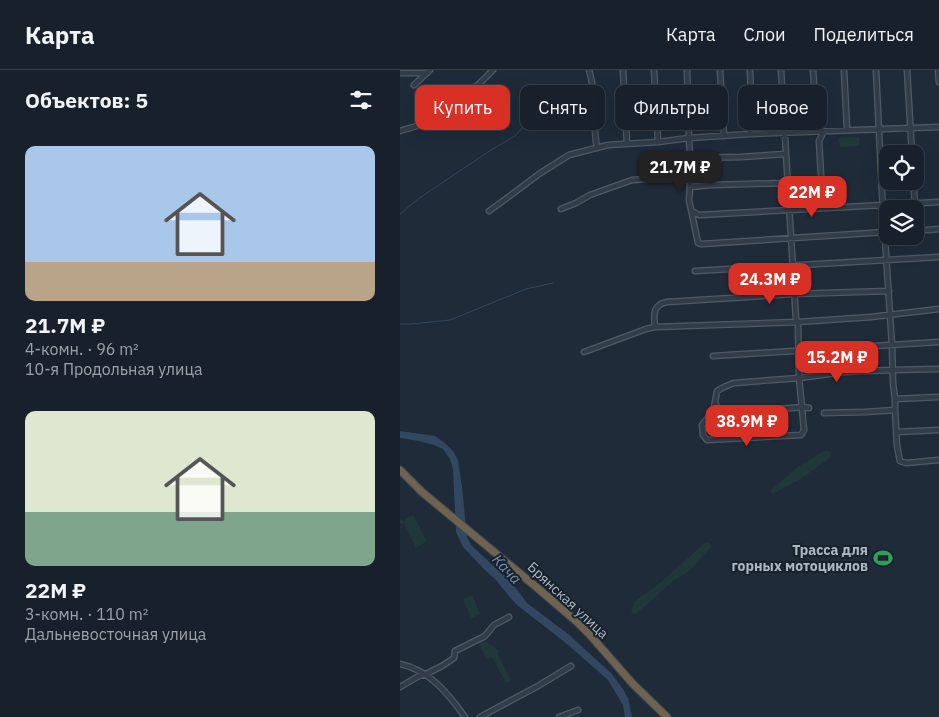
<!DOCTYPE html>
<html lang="ru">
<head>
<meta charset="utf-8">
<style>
	:root { --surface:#17202b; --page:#202833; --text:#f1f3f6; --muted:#9ea3a9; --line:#363e47; --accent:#d93025 }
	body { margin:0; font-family:"IBM Plex Sans",sans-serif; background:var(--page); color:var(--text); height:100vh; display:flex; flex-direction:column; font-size:19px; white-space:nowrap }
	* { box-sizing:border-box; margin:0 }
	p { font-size:16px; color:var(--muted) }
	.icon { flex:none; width:28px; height:28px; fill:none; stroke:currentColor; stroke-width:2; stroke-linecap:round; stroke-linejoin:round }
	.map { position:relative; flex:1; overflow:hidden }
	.panel { display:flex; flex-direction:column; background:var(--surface); width:400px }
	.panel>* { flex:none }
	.top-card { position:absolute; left:15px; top:15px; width:449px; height:45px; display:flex; gap:10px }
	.buttons { position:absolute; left:479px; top:75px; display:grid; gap:10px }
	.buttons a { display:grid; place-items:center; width:45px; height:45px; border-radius:10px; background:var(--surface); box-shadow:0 5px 20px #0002,0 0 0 1px var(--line); font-size:25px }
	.price { position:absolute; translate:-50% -42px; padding:0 11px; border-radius:10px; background:var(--accent); color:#fff; font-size:16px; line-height:32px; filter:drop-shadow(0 1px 2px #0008) }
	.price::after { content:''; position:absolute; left:50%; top:30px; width:15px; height:11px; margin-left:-8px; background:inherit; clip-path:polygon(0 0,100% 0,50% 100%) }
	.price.selected { background:#222; color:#fff }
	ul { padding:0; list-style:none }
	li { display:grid; align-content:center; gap:10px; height:265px; padding:0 25px }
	li span { display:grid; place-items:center; height:155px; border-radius:10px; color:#555 }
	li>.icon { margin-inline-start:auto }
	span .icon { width:90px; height:90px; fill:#fffc; stroke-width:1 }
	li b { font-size:21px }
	h2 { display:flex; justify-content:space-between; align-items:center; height:60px; padding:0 25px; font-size:21px }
	.chip { padding:0 18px; border-radius:10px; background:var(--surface); box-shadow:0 5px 20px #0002,0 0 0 1px var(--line); font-size:18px; line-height:45px }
	.chip.selected { background:var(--accent); color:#fff }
	header { display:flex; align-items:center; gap:30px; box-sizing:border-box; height:70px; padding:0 25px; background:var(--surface); border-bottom:1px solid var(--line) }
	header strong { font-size:24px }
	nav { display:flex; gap:28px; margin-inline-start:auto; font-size:18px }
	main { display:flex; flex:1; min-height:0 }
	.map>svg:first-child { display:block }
	.green { fill:#21383a }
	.water { fill:#324761 }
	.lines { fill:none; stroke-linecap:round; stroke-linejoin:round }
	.stream { stroke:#324761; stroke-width:1 }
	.minor-casing { stroke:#505a67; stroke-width:7 }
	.highway-casing { stroke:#3d4753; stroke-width:9 }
	.minor { stroke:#333d49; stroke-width:4.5 }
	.highway { stroke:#6f624f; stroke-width:7 }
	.labels { text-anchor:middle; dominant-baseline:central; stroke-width:4; stroke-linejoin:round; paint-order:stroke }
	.poi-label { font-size:14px; font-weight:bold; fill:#adb7c6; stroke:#18222d; text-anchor:end }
	.street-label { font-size:14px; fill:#adb7c6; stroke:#18222d }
	.water-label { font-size:15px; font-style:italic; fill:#748fb0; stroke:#18222d }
</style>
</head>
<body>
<header>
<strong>Карта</strong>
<nav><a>Карта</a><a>Слои</a><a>Поделиться</a></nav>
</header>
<main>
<section class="panel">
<h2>Объектов: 5<svg class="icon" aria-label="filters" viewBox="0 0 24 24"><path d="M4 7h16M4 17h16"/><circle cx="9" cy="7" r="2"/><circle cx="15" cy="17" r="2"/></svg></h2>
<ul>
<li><span style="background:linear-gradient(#a9c7e8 75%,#b9a48a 0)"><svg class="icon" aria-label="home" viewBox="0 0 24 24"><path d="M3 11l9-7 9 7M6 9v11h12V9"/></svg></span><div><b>21.7M ₽</b><p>4-комн. · 96 m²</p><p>10-я Продольная улица</p></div></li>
<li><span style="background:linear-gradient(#dfe7d0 65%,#7fa58c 0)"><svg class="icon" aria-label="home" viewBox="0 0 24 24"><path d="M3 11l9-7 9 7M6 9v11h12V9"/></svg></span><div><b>22M ₽</b><p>3-комн. · 110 m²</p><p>Дальневосточная улица</p></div></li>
</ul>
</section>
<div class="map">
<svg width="539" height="647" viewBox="0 0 539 647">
	<rect width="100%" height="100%" fill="#1f2b39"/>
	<!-- green -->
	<path class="green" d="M459,67V76L440,77L439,68Z
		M426,380L431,382L430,388L399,410L372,424L370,421L399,396Z
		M13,445L27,471L16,478L4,453L0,454V450L2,449L4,452L5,451V449Z
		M305,473H310L311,477L288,502L273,511L243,538L234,544L231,542L234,532L261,512Z
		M72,525L80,544L71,548L63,529Z
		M84,570L99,581L97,583L111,611L106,613L92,587L87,589L79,574L80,572Z"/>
	<!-- water -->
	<path class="water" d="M0,361L35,366L45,373L53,381L58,390L62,417L67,467L71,475L112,513L127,533L168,564L211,603L223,619L228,628L232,647H225L223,635L208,610L167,574L117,535L108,525L96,510L85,500L63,477L56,462L53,400L50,389L43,379L34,375L19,371L0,368Z"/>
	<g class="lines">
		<!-- stream -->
		<path class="stream" d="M0,144L18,129L91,80L115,66L130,49L144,22
			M0,254H11L50,250L126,219L153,213"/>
		<!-- minor casing -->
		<g class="minor-casing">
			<path id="minor" d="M189,0C197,25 192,52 197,78
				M223,0L227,74
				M254,0L258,72
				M287,0L289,68L290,88L288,94L290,117L289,130L298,173L302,174L486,162
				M320,0L324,66
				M413,0L417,59L423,63L419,71L423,138
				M444,0L447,60
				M476,0L482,123L492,275L493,313L495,329V340L497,376L500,391L506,393L539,390
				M507,0L512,84
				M538,0L539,12
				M0,3H27
				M14,15L30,0
				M0,61L20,55L56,27L78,15L93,0
				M350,64L351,29L350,0
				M290,88L340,87L386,84
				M513,111L515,133
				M290,117L312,115L387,113
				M161,139L176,133L190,125L232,110L288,107
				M89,141L107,128L139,104L169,85L208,75L258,72L289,68L350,64L539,57
				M292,141L299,145L539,132
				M515,161L539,159
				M295,201L539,187
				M255,257C254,245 252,235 267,232L394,224L489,221
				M184,282L246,259L255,257L398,252L471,247L539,239
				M313,286L539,272
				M495,329L539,327
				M315,332L313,342L302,355L303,365L307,370L401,365L404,360L399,308L398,252L396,250L381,0
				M409,338L402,337L325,344L318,340L315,332L317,321L324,317L334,313L399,308L444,302L492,300L539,299
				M424,343L465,342L495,340
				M497,362L539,360
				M0,594C29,600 48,623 65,647
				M0,617L19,606L26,604L42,596L54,588L55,581L85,566L94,555L109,547
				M80,647L138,616L171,596
				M159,647L178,640"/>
		</g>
		<!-- highway casing -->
		<g class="highway-casing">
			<path id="highway" d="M0,400L22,422L135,516L176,551L190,565L233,614L267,647"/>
		</g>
		<!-- minor -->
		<use href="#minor" class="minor"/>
		<!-- highway -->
		<use href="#highway" class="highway"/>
	</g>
	<!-- icons -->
	<defs>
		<g id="stadium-bare" transform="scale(1.5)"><path d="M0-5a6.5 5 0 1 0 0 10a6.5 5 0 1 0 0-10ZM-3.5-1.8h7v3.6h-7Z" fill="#2e9e5b" stroke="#18222d" stroke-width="2.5" paint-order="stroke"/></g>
	</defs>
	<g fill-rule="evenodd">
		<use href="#stadium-bare" x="483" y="488"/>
	</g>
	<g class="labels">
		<!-- poi labels -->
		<g class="poi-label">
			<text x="468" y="480">Трасса для<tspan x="468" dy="16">горных мотоциклов</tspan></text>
		</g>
		<!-- street labels -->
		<g class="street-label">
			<text transform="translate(168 530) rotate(43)">Брянская улица</text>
		</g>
		<!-- water labels -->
		<g class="water-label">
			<text transform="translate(107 499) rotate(47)">Кача</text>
		</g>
	</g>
</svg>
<div class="buttons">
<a><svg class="icon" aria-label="locate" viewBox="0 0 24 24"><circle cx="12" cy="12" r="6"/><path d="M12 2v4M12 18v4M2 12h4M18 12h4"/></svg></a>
<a><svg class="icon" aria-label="layers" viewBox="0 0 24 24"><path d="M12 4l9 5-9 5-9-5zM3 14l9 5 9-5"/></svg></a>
</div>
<b class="price selected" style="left:280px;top:123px">21.7M ₽</b>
<b class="price" style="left:412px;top:148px">22M ₽</b>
<b class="price" style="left:370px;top:235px">24.3M ₽</b>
<b class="price" style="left:437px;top:313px">15.2M ₽</b>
<b class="price" style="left:347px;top:377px">38.9M ₽</b>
<div class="top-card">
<a class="chip selected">Купить</a>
<a class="chip">Снять</a>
<a class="chip">Фильтры</a>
<a class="chip">Новое</a>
</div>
</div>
</main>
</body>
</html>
